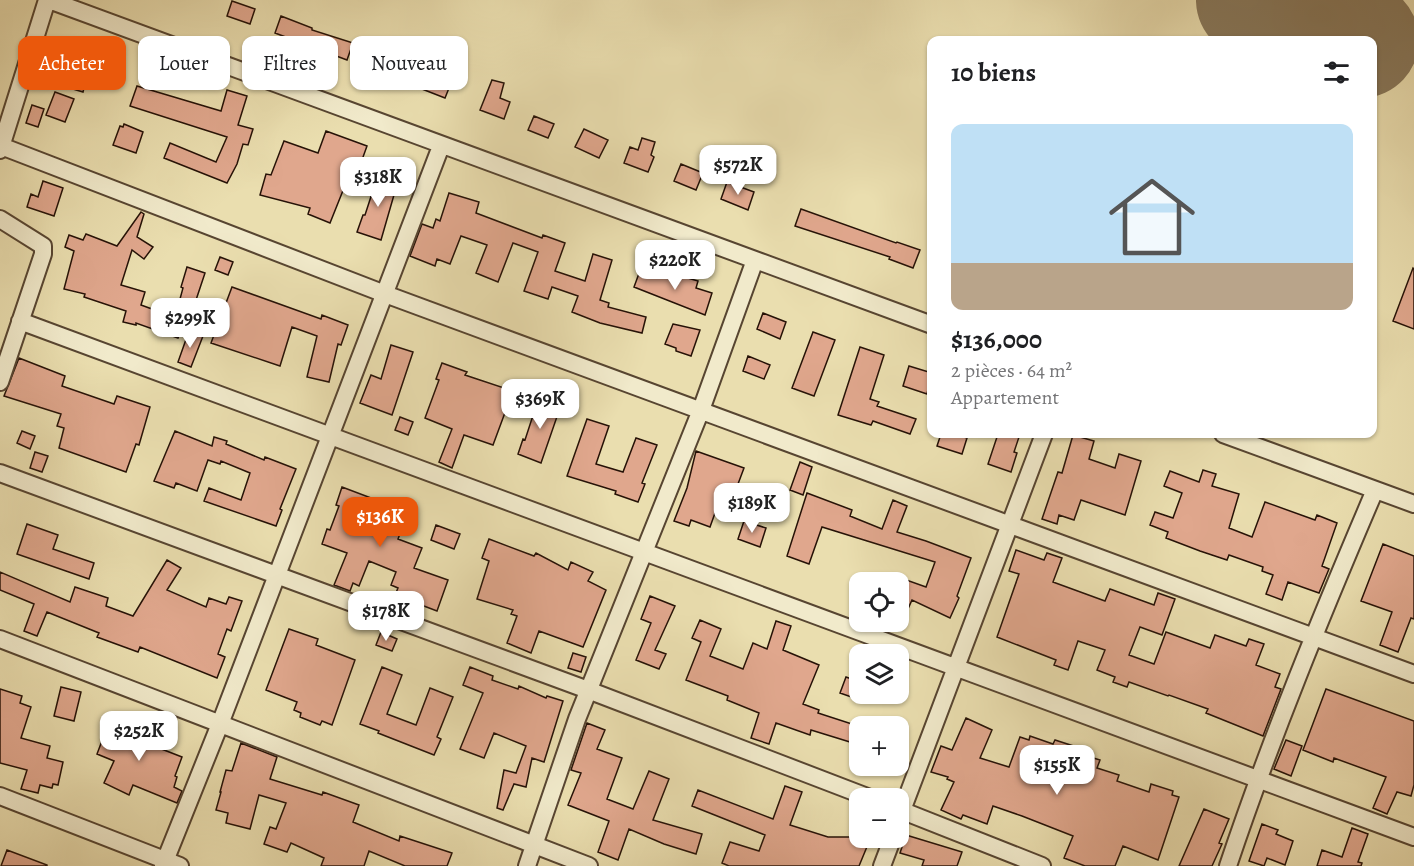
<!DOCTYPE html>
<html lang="fr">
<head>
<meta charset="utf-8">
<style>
	:root { --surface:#fff; --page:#f6f6f6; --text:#202124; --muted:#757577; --line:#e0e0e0; --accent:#ea580c }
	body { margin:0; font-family:Alegreya,serif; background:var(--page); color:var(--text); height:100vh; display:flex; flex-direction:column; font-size:22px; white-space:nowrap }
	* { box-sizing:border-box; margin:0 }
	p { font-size:20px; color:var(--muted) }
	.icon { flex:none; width:33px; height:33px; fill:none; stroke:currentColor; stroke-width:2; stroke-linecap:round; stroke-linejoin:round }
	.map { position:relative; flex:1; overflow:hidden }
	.sheet { position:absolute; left:927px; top:36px; width:450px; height:402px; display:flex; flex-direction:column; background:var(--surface); border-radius:12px; box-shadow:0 2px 4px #0004 }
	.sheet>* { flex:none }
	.guide { position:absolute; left:18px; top:36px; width:570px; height:54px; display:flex; gap:12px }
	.buttons { position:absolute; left:849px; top:572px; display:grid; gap:12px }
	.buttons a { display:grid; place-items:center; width:60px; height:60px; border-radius:12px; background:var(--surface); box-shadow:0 2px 4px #0004; font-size:30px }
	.price { position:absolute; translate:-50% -51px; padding:0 14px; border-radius:12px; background:#fff; color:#222; font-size:20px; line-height:39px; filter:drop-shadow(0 2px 3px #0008) }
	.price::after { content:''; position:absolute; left:50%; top:36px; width:18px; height:14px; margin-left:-9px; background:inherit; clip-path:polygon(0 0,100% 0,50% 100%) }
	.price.selected { background:var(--accent); color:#fff }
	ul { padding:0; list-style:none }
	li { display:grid; align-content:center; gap:12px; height:318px; padding:0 24px }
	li+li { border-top:2px solid var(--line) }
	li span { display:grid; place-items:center; height:186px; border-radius:12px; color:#555 }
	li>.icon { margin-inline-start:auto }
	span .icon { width:108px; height:108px; fill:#fffc; stroke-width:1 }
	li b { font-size:26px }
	h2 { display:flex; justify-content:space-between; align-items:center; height:72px; padding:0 24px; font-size:26px }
	.tag { padding:0 21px; border-radius:12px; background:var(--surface); box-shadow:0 2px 4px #0004; font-size:21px; line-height:54px }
	.tag.selected { background:var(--accent); color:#fff }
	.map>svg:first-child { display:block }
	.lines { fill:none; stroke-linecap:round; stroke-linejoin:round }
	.runway { stroke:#88785b; stroke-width:116 }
	.building { fill:#e0a78d; stroke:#261207; stroke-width:1.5 }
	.minor-casing { stroke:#574531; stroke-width:20 }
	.minor { stroke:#f1eacb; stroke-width:16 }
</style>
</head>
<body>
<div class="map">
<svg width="1414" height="866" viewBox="0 0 1414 866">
	<rect width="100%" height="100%" fill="#eadeaf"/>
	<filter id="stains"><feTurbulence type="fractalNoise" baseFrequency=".00333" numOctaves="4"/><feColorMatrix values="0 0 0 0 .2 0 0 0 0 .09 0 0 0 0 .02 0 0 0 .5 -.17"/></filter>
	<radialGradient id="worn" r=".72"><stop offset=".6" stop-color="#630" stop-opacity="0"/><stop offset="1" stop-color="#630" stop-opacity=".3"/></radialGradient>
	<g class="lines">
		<!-- runway -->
		<path class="runway" d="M1254,0L1361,40"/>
	</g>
	<!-- building -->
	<path class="building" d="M232,1L255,9L250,24L227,16Z
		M281,16L312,28V30L353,43L347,60L275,33Z
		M379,55L403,63L397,79L373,71Z
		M72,63L89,67L83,92L66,87Z
		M428,74L451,83L445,98L422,89Z
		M492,80L504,83L500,98L510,102L504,119L480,110Z
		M137,86L221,111L227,90L247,96L238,125L253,129L248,145L243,144L237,164L227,183L164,158L170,143L216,162L227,137L130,106Z
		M55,92L74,99L65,122L46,115Z
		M32,105L44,109L38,127L26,123Z
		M534,116L554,124L548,138L528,130Z
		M124,124L143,132L136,153L113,145L120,126L123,127Z
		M584,129L608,140L599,158L575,147Z
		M326,131L367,146L358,171L352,168L330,223L308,214L310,208L260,195L266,174L271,175L284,141L318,153Z
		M642,138L655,142L651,155L654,157L648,172L624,163L630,147L638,150Z
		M681,164L703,173L696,190L674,181Z
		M378,175L398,181L381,240L357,232L363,215H365Z
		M43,181L63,188L54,216L27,207L31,194L38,197Z
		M727,182L754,192L748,210L721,199Z
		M449,193L479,202L476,213L542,238L543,235L565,243L555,271L585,281L593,254L612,260L600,300L609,303L608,307L646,317L642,333L600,323L572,312L578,296L552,287L548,299L524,291L538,252L513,243L498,282L476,273L487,245L461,236L450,264L437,259L435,266L410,256L422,224L433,228L436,219L440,221Z
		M801,209L896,243L897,242L920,250L913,268L889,259L890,257L795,226Z
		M141,212L144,214L137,237L153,247L144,259L132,250L121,285L145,292L141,305L185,321L178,338L136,323V325L123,322L126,311L84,297L85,294L64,289L74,251L65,247L69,235L83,240L86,234L117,246Z
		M220,257L233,262L228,275L215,270Z
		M187,267L205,273L195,303L180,299L183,288L181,287Z
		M641,268L679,282L681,276L698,281L696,288L712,293L705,315L634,287Z
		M1413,268L1414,269V329L1393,321Z
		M232,287L321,319L322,315L348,325L341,345L338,344L329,382L307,377L317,336L292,327L280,366L211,343Z
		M763,313L786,322L780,339L757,329Z
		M673,324L700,330L691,356L676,351V348L665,344Z
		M189,331L203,336L191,367L178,362Z
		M813,332L835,340L814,396L792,388Z
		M391,345L413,352L392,415L360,403L371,375L381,379Z
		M860,347L884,355L870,399L879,402L877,406L916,419L910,434L873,421L871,425L838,415Z
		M748,356L770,365L764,379L743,371Z
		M19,358L65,376L62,386L114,404L117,396L150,407L139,445L136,444L126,472L59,448L64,428L57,426L61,414L4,396Z
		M442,363L467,372L465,375L513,391L493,445L464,435L452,468L439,462L452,429L425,418L439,380L436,379Z
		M909,366L932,373L927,394L903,386Z
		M539,397L561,405L541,463L518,454L523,439L525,440Z
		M400,417L413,422L408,435L395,430Z
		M587,419L609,426L596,464L623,472L636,438L657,445L642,483L645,484L638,502L615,494L616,491L567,476Z
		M22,431L35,436L30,449L17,443Z
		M175,431L212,446L214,437L227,441L226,444L264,460L265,457L296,469L280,509L282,510L276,526L204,501L209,488L241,500L250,473L221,461L220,464L208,460L197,491L176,483L174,488L154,481Z
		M941,434H954L967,438L962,454L937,446Z
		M998,434H1020L1014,452L1017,453L1011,472L988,464Z
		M1073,435L1094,441L1089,459L1115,468L1119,454L1141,461L1125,515L1081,500L1074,520L1059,515L1057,524L1042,519L1058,472L1062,473Z
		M696,451L744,468L735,492L724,488L710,527L691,520L689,526L674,521L687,488Z
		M35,452L48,456L42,472L30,468Z
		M800,462L812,467L803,495L790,490Z
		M1203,470L1216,474L1212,486L1239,494L1229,528L1252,537L1265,502L1315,520L1317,515L1337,523L1322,566L1329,569L1319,593L1288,582L1282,600L1266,594L1273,575L1262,571L1263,567L1229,555L1227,560L1200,551L1166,538L1168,532L1150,525L1155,512L1173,518L1182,493L1164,486L1170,471L1199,482Z
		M342,487L408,512L398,539L422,548L414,568L448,580L437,611L395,595L398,588L391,585L396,572L369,561L359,586L353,583L350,591L334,585L347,553L322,544L327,529L330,530L339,506L336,505Z
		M807,493L852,510L850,516L882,529L893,500L907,506L897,532L926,541L971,558L957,596L959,598L950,618L912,600L898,631V577L926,587L935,562L822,527L809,564L787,556Z
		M744,521L766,528L760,547L738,539Z
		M27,524L58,535L53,549L94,563L89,579L17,554Z
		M436,525L460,534L454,549L431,540Z
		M489,539L534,556L536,553L568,570L571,562L593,572L588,581L606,590L583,647L539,631L531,653L507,643L517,616L511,614L513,610L477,599L489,561L482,558Z
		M1383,544L1414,556V619L1411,618L1398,652L1380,645L1392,612L1361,601Z
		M1016,550L1044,560L1047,553L1062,558L1053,582L1105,601L1110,589L1154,605L1158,593L1175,599L1162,635L1140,627L1129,655L1154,664L1166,632L1210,648L1215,635L1246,646L1249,639L1264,644L1256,665L1280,674L1275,687L1281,689L1263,736L1206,713L1208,709L1169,695L1168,696L1129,682L1127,687L1113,682L1115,677L1097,670L1105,650L1078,641L1068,670L1054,665L1056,660L997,637L1019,574L1009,571Z
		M167,560L181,568L167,590L206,607L209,598L226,604L229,597L242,601L231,631L227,629L218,654L225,657L217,678L140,647L138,652L97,637L99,633L47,612L37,636L24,631L34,604L0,590V572L70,602L75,587L108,598L106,606L133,616Z
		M650,596L675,606L655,650L666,654L659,669L636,660L651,623L641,619Z
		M700,620L721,629L710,656L743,669L753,643L767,649L776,621L791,626L783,650L819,665L803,704L819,710L818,713L855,725L850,742L811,730L810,735L776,723L769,744L751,738L759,713L727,700L728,696L686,680L701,642L692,638Z
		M289,629L318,639L316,645L355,660L332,725L322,721L320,725L300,717L301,713L294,710L297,702L266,690Z
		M381,632L397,639L392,651L376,645Z
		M573,653L586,657L581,672L568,668Z
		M382,667L402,675L387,714L416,725L430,688L453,697L437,737L441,739L434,755L378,733L379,731L360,724Z
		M470,667L493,676L492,680L518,689L519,686L546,698L547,696L563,701L544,762L532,758L526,787L514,784L503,810L497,808L504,770L516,773L526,746L494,733L484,758L460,749L483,693L463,685Z
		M846,677L860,682V700L840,693Z
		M61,687L81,692L74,721L54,716Z
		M0,689L22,696L20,703L31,707L21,738L50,746L47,758L63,762L58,785L53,784L52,788L40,785L38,793L21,789L27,770L0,763Z
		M1326,689L1414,721V785L1411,796L1397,792L1387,814L1373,808L1386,777L1334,758L1333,762L1303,750Z
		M111,717L145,730L141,741L182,757L175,776L177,777L174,787L182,791L177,803L133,785L129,795L104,783L114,761L97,754Z
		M966,718L992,730L980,758L1009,767L1020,737L1029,740L1030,736L1053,744L1055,740L1092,752L1090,757L1100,760L1097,768L1119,775L1117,781L1149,792L1151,784L1173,791L1172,795L1179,797L1158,860L1123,846L1115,866H1085L1064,858L1073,836L1022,816L993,806L987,824L963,815L961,819L941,810L954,782L947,779L948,777L931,772L941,746L952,750Z
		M587,723L605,730L597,749L622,758L607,799L633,809L649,771L669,779L653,820L702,834L696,854L664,844L629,829L618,860L598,852L609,821L568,805L581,773L571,770Z
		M1286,740L1302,746L1291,776L1274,769Z
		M241,743L277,757L270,779L322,795L323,792L359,805L353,822L399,841L400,836L452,853L447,866H405L369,851L364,866H321L324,858L291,843L287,852L264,844L270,827L276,829L286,803L259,795L250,829L226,823L228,813L216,810L221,792H220L226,770L232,771Z
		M785,786L802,792L790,825L828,837H871L859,866H729L722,863L730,842L759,851L765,835L692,806L698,790L773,819Z
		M1204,809L1229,819L1219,843L1222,844L1212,866H1179Z
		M1262,824L1278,830L1276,834L1293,841L1285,865L1267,858L1264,866L1249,861Z
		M1352,828L1368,834L1358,862L1362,863L1361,866H1317L1322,850L1342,857Z
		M906,835L962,852L957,866H922L924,860L900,853Z
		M7,850L47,865V866H1Z"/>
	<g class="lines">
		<!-- minor casing -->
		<g class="minor-casing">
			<path id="minor" d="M49,0L932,325
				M1,146L385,294L1414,674
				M0,150L47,0
				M0,219L43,246V254L0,382
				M20,321L1414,837
				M1223,434L1414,504
				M0,473L588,690L870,798
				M0,639L589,866
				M0,796L180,866
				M898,809L1042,866
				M898,821L1044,434
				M163,866L220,724L441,146
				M527,866L577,719L701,410L755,260
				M882,866L893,837
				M1228,866C1271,738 1322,614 1375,490"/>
		</g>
		<!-- minor -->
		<use href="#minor" class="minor"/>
	</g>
	<rect width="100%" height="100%" filter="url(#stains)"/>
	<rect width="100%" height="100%" fill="url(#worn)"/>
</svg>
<div class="buttons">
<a><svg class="icon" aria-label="locate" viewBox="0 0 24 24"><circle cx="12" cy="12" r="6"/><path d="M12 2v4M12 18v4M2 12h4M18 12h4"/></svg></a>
<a><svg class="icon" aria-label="layers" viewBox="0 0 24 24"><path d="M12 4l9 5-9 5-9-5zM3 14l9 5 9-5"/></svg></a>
<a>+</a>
<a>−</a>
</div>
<b class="price" style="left:738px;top:196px">$572K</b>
<b class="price" style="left:378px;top:208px">$318K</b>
<b class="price" style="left:675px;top:291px">$220K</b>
<b class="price" style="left:190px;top:349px">$299K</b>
<b class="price" style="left:540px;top:430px">$369K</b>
<b class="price" style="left:752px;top:534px">$189K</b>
<b class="price selected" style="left:380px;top:548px">$136K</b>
<b class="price" style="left:386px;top:642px">$178K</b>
<b class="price" style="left:139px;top:762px">$252K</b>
<b class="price" style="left:1057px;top:796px">$155K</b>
<div class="guide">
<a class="tag selected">Acheter</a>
<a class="tag">Louer</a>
<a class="tag">Filtres</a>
<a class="tag">Nouveau</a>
</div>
<section class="sheet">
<h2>10 biens<svg class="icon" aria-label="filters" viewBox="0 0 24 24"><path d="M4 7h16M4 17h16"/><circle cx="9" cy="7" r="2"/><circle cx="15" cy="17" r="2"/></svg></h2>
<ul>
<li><span style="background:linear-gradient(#bfe0f5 75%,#b9a48a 0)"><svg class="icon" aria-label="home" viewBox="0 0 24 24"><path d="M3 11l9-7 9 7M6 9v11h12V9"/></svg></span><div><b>$136,000</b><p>2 pièces · 64 m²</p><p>Appartement</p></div></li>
</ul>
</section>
</div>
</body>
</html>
